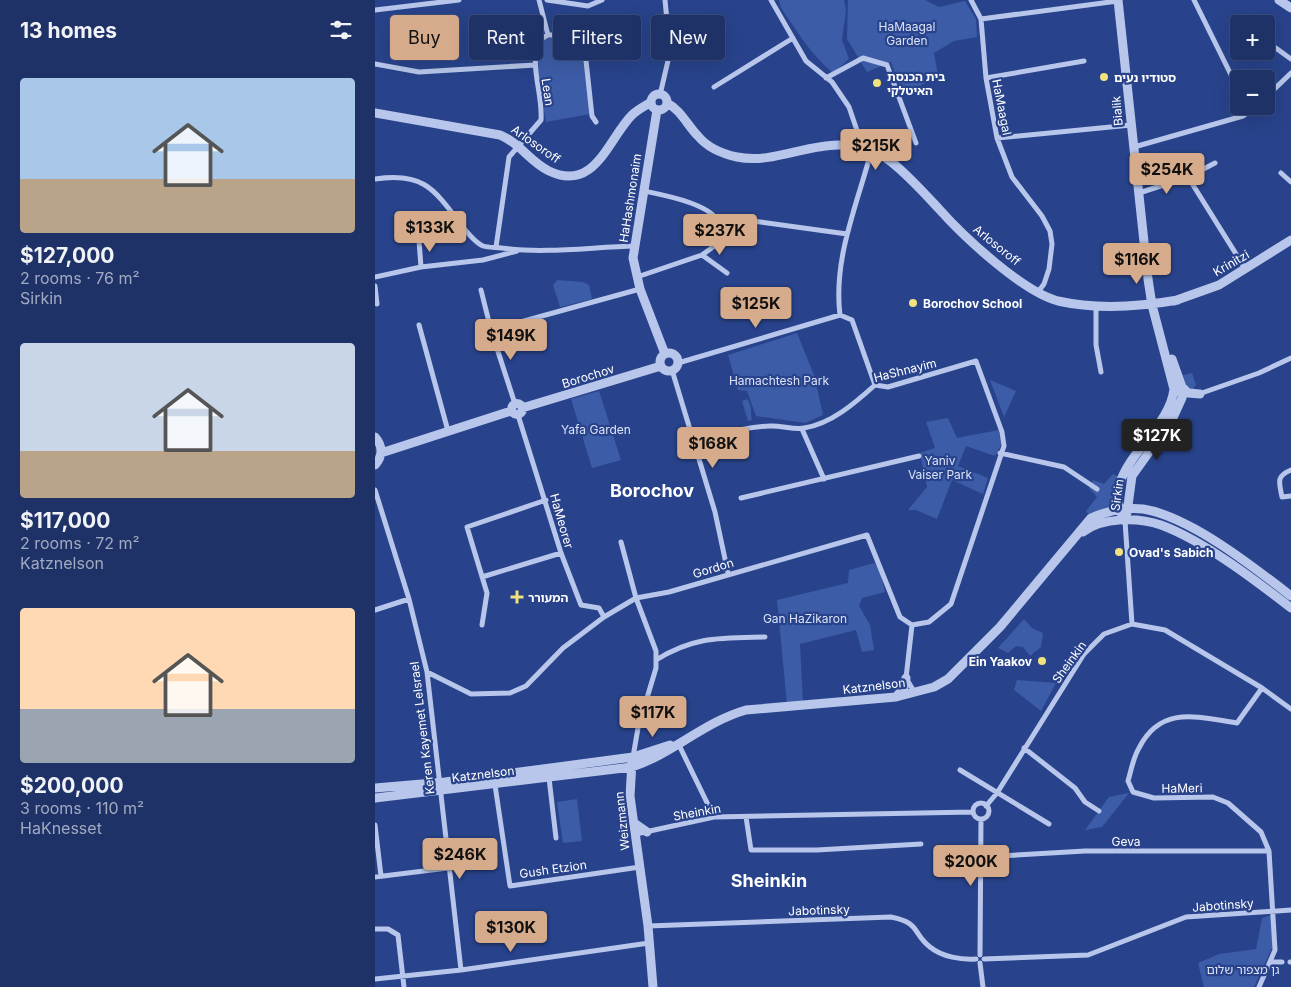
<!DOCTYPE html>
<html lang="en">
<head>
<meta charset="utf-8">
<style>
	:root { --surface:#1e3268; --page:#2b3e71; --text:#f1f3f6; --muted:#a1aac0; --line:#3c4d7c; --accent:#d6ab8b }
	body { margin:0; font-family:Inter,"Noto Sans Hebrew",sans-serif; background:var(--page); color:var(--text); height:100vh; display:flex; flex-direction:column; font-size:19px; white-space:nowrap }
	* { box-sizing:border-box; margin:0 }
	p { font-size:16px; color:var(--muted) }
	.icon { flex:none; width:28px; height:28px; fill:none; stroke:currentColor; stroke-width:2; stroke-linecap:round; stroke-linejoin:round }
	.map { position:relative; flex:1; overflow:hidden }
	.side { display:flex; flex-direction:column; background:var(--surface); width:375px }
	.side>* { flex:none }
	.guide { position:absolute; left:15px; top:15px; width:475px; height:45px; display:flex; gap:10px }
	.fabs { position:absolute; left:855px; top:15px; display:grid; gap:10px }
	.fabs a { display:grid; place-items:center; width:45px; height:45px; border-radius:5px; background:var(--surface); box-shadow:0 5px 20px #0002,0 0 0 1px var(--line); font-size:25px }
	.price { position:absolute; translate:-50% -42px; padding:0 11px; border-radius:5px; background:var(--accent); color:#111; font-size:16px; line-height:32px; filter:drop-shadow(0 1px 2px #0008) }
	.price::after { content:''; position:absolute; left:50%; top:30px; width:15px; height:11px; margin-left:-8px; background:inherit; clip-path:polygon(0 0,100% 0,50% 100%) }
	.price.selected { background:#222; color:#fff }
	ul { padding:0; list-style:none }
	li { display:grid; align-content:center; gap:10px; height:265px; padding:0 20px }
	li span { display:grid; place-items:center; height:155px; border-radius:5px; color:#555 }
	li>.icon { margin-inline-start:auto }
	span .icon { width:90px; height:90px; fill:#fffc; stroke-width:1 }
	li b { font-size:21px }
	h2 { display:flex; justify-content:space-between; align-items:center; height:60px; padding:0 20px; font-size:21px }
	.tag { padding:0 18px; border-radius:5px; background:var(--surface); box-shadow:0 5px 20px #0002,0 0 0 1px var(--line); font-size:18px; line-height:45px }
	.tag.selected { background:var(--accent); color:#111 }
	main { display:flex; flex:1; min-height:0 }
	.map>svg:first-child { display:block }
	.green { fill:#3d5ca7 }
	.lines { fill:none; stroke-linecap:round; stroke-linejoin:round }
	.minor { stroke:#b7c6ea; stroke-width:5 }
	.tertiary { stroke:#b7c6ea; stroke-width:9 }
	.poi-dot { fill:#f1e27d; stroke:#28438b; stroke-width:2 }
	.labels { text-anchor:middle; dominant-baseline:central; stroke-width:4.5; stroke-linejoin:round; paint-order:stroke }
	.park-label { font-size:12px; fill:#dbe3f7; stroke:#28438b }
	.poi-label { font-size:12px; font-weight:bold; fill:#fff; stroke:#28438b; text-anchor:start }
	.street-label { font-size:12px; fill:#fff; stroke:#28438b }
	.district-label { font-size:18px; font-weight:bold; fill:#fff; stroke:#28438b }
</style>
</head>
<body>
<main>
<section class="side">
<h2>13 homes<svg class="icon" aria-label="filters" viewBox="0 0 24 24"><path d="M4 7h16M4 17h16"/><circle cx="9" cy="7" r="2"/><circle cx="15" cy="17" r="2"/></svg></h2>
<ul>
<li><span style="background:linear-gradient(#a9c7e8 65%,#b9a48a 0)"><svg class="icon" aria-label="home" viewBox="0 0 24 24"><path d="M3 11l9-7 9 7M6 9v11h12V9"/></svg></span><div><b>$127,000</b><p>2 rooms · 76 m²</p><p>Sirkin</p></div></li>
<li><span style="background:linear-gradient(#c9d6e8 70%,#b9a48a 0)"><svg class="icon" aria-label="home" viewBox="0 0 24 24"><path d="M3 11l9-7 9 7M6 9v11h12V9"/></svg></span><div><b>$117,000</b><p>2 rooms · 72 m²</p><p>Katznelson</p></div></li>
<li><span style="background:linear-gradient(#ffd9b3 65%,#9aa5b1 0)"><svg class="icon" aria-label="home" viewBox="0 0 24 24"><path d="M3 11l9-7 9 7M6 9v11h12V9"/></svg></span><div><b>$200,000</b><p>3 rooms · 110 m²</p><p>HaKnesset</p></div></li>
</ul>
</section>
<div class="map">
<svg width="916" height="987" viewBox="0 0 916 987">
	<rect width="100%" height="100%" fill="#28438b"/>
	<!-- green -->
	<path class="green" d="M404,0H469L471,10L467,40L474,59L458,73C436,55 422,31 406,8Z
		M473,0H550L564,7L590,1L601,19L602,37L579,41L559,53L563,75L528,96L516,62L492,72L472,39Z
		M177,37H199L209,47L215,114L171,122C168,100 158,68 165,46C166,40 172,39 177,37Z
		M182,280L208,282L214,285L217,299L185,307L178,285Z
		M422,333L439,375L448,415L430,423L381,416L372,391L363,390L353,355Z
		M817,373L821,385L819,387L820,392L812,388L808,375Z
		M615,380L641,391L629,417Z
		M224,391L246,460L217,468L196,399Z
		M372,399C378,407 375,412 377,420L373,421L367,401Z
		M573,418L582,438L624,430L626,445L620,456L591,446L583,466L613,478L608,494L577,480L562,519L541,510H533L552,487L545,453L560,448L551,422Z
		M738,474L744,477V510L716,518L711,511L722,497L714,488L718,480L729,484Z
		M499,563L504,568L510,592L487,598L484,606L495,625L499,650L487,652L481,630L425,644L428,704H412L402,600L473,583L474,570Z
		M649,619L657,628L668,633L666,647L655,656L648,647L641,646L633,653L623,648Z
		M642,680L681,683L666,711L639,690Z
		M754,793L727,827L710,830L734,797Z
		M202,799L207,841L188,843L182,802Z
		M897,915V948L879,987H829L823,963L844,954L881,949L887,918Z"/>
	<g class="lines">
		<!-- minor -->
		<path class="minor" d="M172,0L213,6L227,0
			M396,0L431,61L457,82L474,107L488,148
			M596,0L606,19L611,78L622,138L637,177L667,216L675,231L677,244L674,269L669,284L663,292
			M819,0L864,91
			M0,10L84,0
			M606,19L743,1
			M173,35H200L209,42L217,116L221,122
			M898,46L916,59
			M0,64L44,72L160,65
			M451,78L488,58L512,65L541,143
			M611,78L709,61
			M339,87L418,38
			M285,95L295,52L290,0
			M891,97L916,73
			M622,138L756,125
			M759,147L868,116L882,106
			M906,173L916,182
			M813,177L871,270
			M0,179C46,172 58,187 84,222C90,230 99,242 108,246C114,248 121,247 127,248C170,254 216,247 260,246
			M764,193L813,177L840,163
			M344,224L378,221L472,234
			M44,241L46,267
			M121,247L134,157L166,120C168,93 154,67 164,40L173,35L164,0
			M327,255L352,273
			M0,277L46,267L108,260L142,251
			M262,277L327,255L342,244C343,238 346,231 345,225C339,204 288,195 269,191
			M0,286L2,304
			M106,290L116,330L140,404
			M721,306V345L726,372
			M465,315C458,259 482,205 496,152
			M465,315L477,320L500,385
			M44,325L73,431
			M116,330L265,289
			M303,363L465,315
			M297,370L340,512L353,573
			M500,385L513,387L601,361L627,432L629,446L576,604L554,622L537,625
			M824,394L884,373L916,358
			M143,415L186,553L206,605L224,608L229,617
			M427,429L449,479
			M320,441C344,435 369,427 394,426C405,425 419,430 429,428C456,424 480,403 500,385
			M625,453L689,467L722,489
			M916,470C901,476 904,482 907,497L916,496
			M0,490L34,599L52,672L86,970
			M366,498L544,456
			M750,521L757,624
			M246,542L261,598L281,651V668L263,728L258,757
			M107,577L186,553
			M0,610L34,599
			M107,625L112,593L92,527L171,500
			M537,625L531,678L540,693
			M281,660C319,636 346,638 390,637
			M52,672L96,694L135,693L151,686L188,648L229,617L261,598L294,592L492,535L525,617L537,625
			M303,743L339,817
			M649,748L700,788L710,802L724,811
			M585,770L674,824
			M174,778L181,838
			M120,785L135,886L265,867
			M598 811a8 8 0 1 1 16 0a8 8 0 1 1-16 0Z
			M611,806L622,793L709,654L729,634L757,624L790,630L887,688L916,709
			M371,817L376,850H442L546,844
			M0,825L6,876
			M261,834L339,817L598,812
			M607,857L710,851H894
			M0,877L73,868
			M273,926L516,917C546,923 537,933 555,947C567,957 587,960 601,959
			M0,929H13L23,935L29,987
			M605,955L606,819
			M609,959L713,955L811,917L916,910
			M895,962H907
			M915,962H916
			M605,963L608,987
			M0,979L86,970L274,943
			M884,987L900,950L894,851L886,832L853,803L838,797L779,798L758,792L753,781C756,771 758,758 764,748C786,705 822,717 862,723L887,688"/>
		<!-- tertiary -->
		<path class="tertiary" d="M743,0L773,279L777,305L799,389C794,436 720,470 750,521
			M904,0L916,8
			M276 102a8 8 0 1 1 16 0a8 8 0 1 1-16 0Z
			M292,103C306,110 312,125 323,136C332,147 348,154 362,157C396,164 430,145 463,145C476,145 487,148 500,152C518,158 551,195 564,209C589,237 648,292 683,301C723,310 763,307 803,300
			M282,110L258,258L265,289L290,354
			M0,113L125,135C145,143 155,162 174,171C220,193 233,139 257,115C262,110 270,106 276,102
			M799,301L844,285L916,240
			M285 362a9 9 0 1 1 18 0a9 9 0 1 1-18 0Z
			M807,387L813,393L825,394
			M136.5 409a5.5 5.5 0 1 1 11 0a5.5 5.5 0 1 1-11 0Z
			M147,408L286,366
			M0,437C8,446 8,456 0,465
			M6,453L136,411
			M752,513L757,476L797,420L807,398V387L797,359
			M708,532C728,517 763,517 786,525C829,541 880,580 916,608
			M521,697L529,687L531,678
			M257,762L255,796L273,926L278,987
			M0,788L70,782L258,757L295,745
			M0,798L257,767C297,754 329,722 371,710L521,697L559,687L573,679L625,627L716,518C732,511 751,507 768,509C814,516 879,567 916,596
			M259,823L272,832"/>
	</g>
	<!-- markers -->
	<g class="poi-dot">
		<circle cx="729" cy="77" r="5"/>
		<circle cx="502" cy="83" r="5"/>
		<circle cx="538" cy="303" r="5"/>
		<circle cx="744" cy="552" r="5"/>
		<path d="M139.5 589.5h5v5h5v5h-5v5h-5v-5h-5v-5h5z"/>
		<circle cx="667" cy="661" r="5"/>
	</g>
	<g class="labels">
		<!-- park labels -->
		<g class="park-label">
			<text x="532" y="26">HaMaagal<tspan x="532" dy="14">Garden</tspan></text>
			<text x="404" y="380">Hamachtesh Park</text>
			<text x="221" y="429">Yafa Garden</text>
			<text x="565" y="460">Yaniv<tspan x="565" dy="14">Vaiser Park</tspan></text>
			<text x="430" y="618">Gan HaZikaron</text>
			<text x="868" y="969">גן מצפור שלום</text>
		</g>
		<!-- poi labels -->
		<g class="poi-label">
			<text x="512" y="76">בית הכנסת<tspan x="512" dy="14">האיטלקי</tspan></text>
			<text x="739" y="77">סטודיו נעים</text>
			<text x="548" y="303">Borochov School</text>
			<text x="754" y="552">Ovad's Sabich</text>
			<text x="153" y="597">המעורר</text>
			<text x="657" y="661" text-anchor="end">Ein Yaakov</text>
		</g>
		<!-- street labels -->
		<g class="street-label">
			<text transform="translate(173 92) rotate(82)">Lean</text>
			<text transform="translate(627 107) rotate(79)">HaMaagal</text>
			<text transform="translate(742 111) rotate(-95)">Bialik</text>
			<text transform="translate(161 144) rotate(35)">Arlosoroff</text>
			<text transform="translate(255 198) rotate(-81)">HaHashmonaim</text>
			<text transform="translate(622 245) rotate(39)">Arlosoroff</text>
			<text transform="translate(856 263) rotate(-30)">Krinitzi</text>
			<text transform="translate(530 370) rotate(-14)">HaShnayim</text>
			<text transform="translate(213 376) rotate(-17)">Borochov</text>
			<text transform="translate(742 495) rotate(-82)">Sirkin</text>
			<text transform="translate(187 521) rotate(74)">HaMeorer</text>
			<text transform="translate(338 568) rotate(-17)">Gordon</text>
			<text transform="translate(694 662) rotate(-54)">Sheinkin</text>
			<text transform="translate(499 686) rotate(-7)">Katznelson</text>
			<text transform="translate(47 728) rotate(-97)">Keren Kayemet LeIsrael</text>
			<text transform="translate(108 774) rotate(-7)">Katznelson</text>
			<text transform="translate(807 788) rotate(-1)">HaMeri</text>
			<text transform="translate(322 812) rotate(-10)">Sheinkin</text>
			<text transform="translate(247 821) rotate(-96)">Weizmann</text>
			<text x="751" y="841">Geva</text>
			<text transform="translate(178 869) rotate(-8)">Gush Etzion</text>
			<text transform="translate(848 905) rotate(-4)">Jabotinsky</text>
			<text transform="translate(444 910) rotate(-2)">Jabotinsky</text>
		</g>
		<!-- district labels -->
		<g class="district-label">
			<text x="277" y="490">Borochov</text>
			<text x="394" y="880">Sheinkin</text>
		</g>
	</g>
</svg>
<div class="fabs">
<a>+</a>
<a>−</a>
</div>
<b class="price" style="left:501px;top:171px">$215K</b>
<b class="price" style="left:792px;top:195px">$254K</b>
<b class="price" style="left:55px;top:253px">$133K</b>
<b class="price" style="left:345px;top:256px">$237K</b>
<b class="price" style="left:762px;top:285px">$116K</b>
<b class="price" style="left:381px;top:329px">$125K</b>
<b class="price" style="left:136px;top:361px">$149K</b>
<b class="price selected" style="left:782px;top:461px">$127K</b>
<b class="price" style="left:338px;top:469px">$168K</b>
<b class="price" style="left:278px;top:738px">$117K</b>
<b class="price" style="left:85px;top:880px">$246K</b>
<b class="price" style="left:596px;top:887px">$200K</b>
<b class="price" style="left:136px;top:953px">$130K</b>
<div class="guide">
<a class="tag selected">Buy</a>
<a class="tag">Rent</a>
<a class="tag">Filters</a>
<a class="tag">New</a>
</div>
</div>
</main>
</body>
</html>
